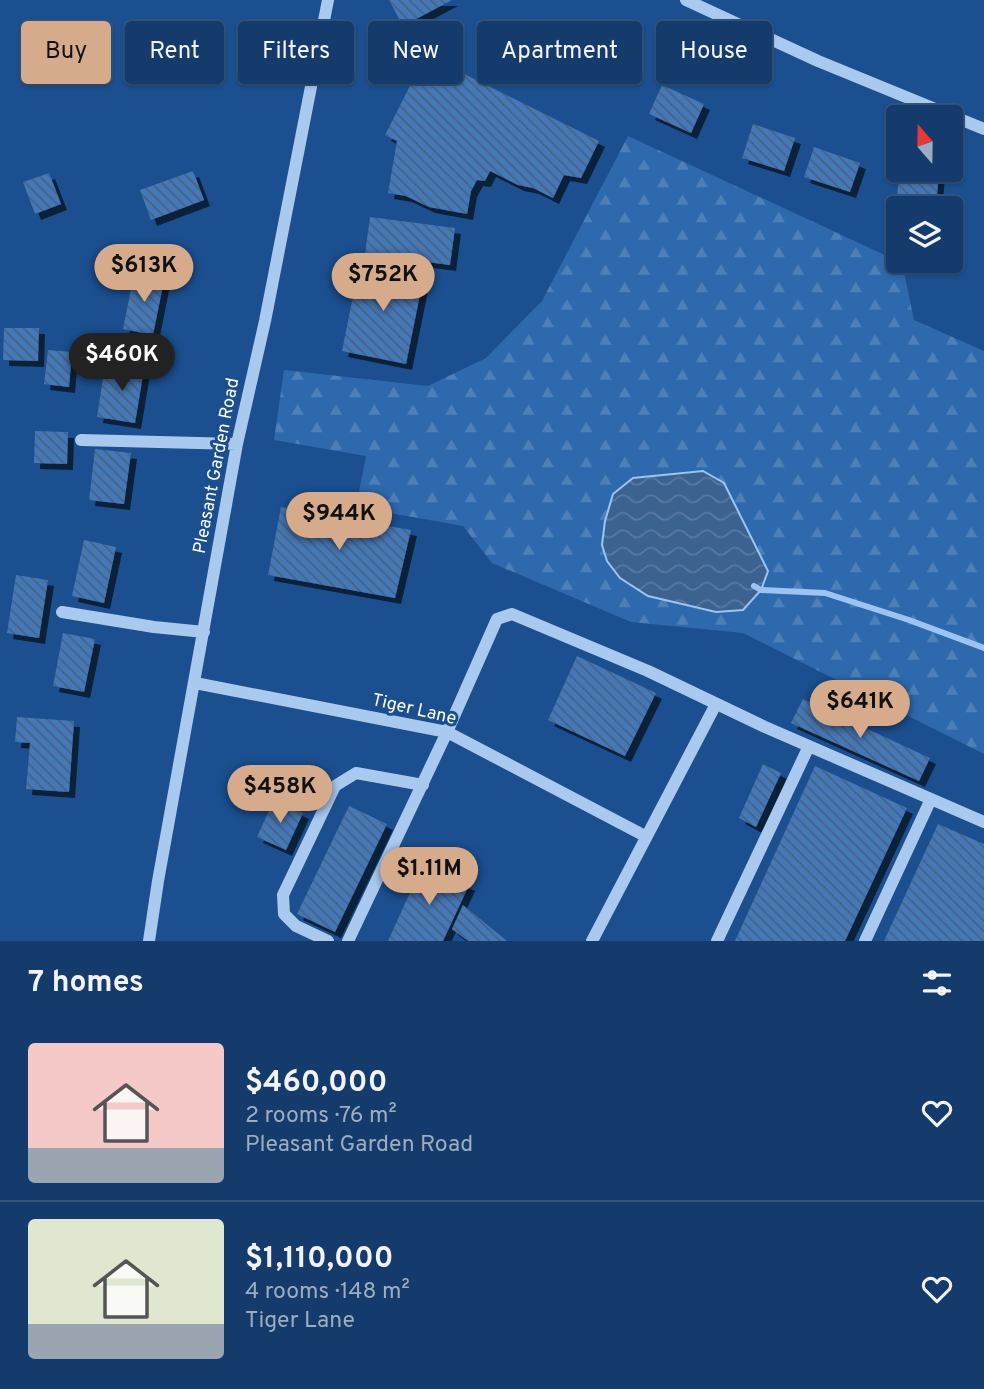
<!DOCTYPE html>
<html lang="en">
<head>
<meta charset="utf-8">
<style>
	:root { --surface:#143b6b; --page:#1d4271; --text:#f1f3f6; --muted:#9dadc1; --line:#33557e; --accent:#d6ab8b }
	body { margin:0; font-family:Overpass,sans-serif; background:var(--page); color:var(--text); height:100vh; display:flex; flex-direction:column; font-size:26px; white-space:nowrap }
	* { box-sizing:border-box; margin:0 }
	p { font-size:23px; color:var(--muted) }
	.icon { flex:none; width:38px; height:38px; fill:none; stroke:currentColor; stroke-width:2; stroke-linecap:round; stroke-linejoin:round }
	.map { position:relative; height:941px; overflow:hidden }
	.sheet { display:flex; flex-direction:column; background:var(--surface); flex:1 }
	.sheet>* { flex:none }
	.guide { position:absolute; left:21px; top:21px; width:943px; height:63px; display:flex; gap:14px }
	.needle { width:46px; rotate:340deg }
	.buttons { position:absolute; left:886px; top:105px; display:grid; gap:14px }
	.buttons a { display:grid; place-items:center; width:77px; height:77px; border-radius:7px; background:var(--surface); box-shadow:0 2px 5px #0004,0 0 0 2px var(--line); font-size:35px }
	.price { position:absolute; translate:-50% -60px; padding:0 16px; border-radius:24px; background:var(--accent); color:#111; font-size:23px; line-height:46px; filter:drop-shadow(0 2px 4px #0008) }
	.price::after { content:''; position:absolute; left:50%; top:42px; width:21px; height:16px; margin-left:-10px; background:inherit; clip-path:polygon(0 0,100% 0,50% 100%) }
	.price.current { background:#222; color:#fff }
	ul { padding:0; list-style:none }
	li { display:flex; align-items:center; gap:21px; height:175px; padding:0 28px }
	li+li { border-top:2px solid var(--line) }
	li span { display:grid; place-items:center; flex:none; width:196px; height:140px; border-radius:7px; color:#555 }
	li>.icon { margin-inline-start:auto }
	span .icon { width:84px; height:84px; fill:#fffc; stroke-width:1 }
	li b { font-size:30px }
	h2 { display:flex; justify-content:space-between; align-items:center; height:84px; padding:0 28px; font-size:30px }
	.pill { padding:0 24px; border-radius:7px; background:var(--surface); box-shadow:0 2px 5px #0004,0 0 0 2px var(--line); font-size:24px; line-height:63px }
	.pill.current { background:var(--accent); color:#111 }
	.map>svg:first-child { display:block }
	.forest { fill:url(#forest-firs) }
	.water { fill:url(#water-waves); stroke:#9cc4f0; stroke-width:2 }
	.lines { fill:none; stroke-linecap:round; stroke-linejoin:round }
	.stream { stroke:#9cc4f0; stroke-width:6 }
	.building { fill:url(#building-back-hatch); filter:url(#shadow) }
	.minor { stroke:#a9c9ee; stroke-width:12 }
	.labels { text-anchor:middle; dominant-baseline:central; stroke-width:6; stroke-linejoin:round; paint-order:stroke }
	.street-label { font-size:18px; fill:#fff; stroke:#1b4f8f }
</style>
</head>
<body>
<div class="map">
<svg width="984" height="941" viewBox="0 0 984 941">
	<defs>
		<pattern id="forest-firs" width="22" height="20" patternUnits="userSpaceOnUse" patternTransform="scale(1.75)"><rect width="22" height="20" fill="#2e69ad"/><path d="M5 1l3.5 6h-7zM16 11l3.5 6h-7z" fill="#4d80b9"/></pattern>
		<pattern id="water-waves" width="16" height="10" patternUnits="userSpaceOnUse" patternTransform="scale(1.75)"><rect width="16" height="10" fill="#3c6290"/><path d="M0 5q4-4 8 0t8 0" fill="none" stroke="#597aa1"/></pattern>
		<pattern id="building-back-hatch" width="6" height="6" patternUnits="userSpaceOnUse" patternTransform="scale(1.75)"><rect width="6" height="6" fill="#4478b7"/><path d="M-1 5l2 2M0 0l6 6M5-1l2 2" fill="none" stroke="#486282"/></pattern>
		<filter id="shadow"><feDropShadow dx="6" dy="6" stdDeviation="0" flood-color="#0009"/></filter>
	</defs>
	<rect width="100%" height="100%" fill="#1b4f8f"/>
	<!-- forest -->
	<path class="forest" d="M628,136L902,263L914,320L984,351V754L743,633L631,622L492,563L463,526L356,507L366,456L274,440L284,370L428,386L486,358L542,301Z"/>
	<!-- water -->
	<path class="water" d="M703,471L724,483L768,571L761,590L743,610L716,612L648,596L620,578L607,561L602,545L605,521L613,494L633,478Z"/>
	<g class="lines">
		<!-- stream -->
		<path class="stream" d="M754,586L761,590L825,593L909,620L984,648"/>
	</g>
	<!-- building -->
	<path class="building" d="M389,0H452L403,26Z
		M422,55L440,64L448,66L599,141L581,178L564,175L553,198L533,188L518,185L490,171L485,181L477,180L471,191L467,214L429,207L406,196L388,193L397,141L385,135L414,78Z
		M662,85L704,104L691,133L649,114Z
		M753,124L795,138L784,171L742,158Z
		M814,147L860,163L850,192L804,177Z
		M900,170H939L936,208H898V221H894Z
		M193,171L204,200L151,220L140,190Z
		M49,173L61,204L35,214L23,182Z
		M370,217L455,228L450,265L365,254Z
		M360,262L424,275L406,364L342,351Z
		M134,274L164,280L153,335L123,329Z
		M4,328H39L38,361L3,360Z
		M48,350L72,352L69,387L44,384Z
		M124,360L145,363L135,423L97,417L104,372L122,374Z
		M35,431L68,432L67,464L34,463Z
		M95,449L131,453L124,504L89,500Z
		M281,507L411,530L395,598L268,575Z
		M84,540L116,547L104,603L72,596Z
		M16,575L48,580L39,638L7,633Z
		M63,633L95,639L84,692L53,686Z
		M577,656L656,693L625,756L548,720Z
		M803,699L930,758L919,781L791,723Z
		M17,717L74,721L69,792L26,789L30,743L15,742Z
		M763,764L781,773L756,827L739,818Z
		M815,766L907,808L845,941H735Z
		M274,800L303,813L286,850L257,837Z
		M349,806L387,824L335,932L297,914Z
		M938,824L984,844V941H884Z
		M423,864L469,885L443,941H388Z
		M463,905L507,941H468L452,929Z"/>
	<g class="lines">
		<!-- minor -->
		<path class="minor" d="M686,0L818,61L984,129
			M81,440L237,444
			M62,612L154,627L204,632
			M195,683L447,732L645,836
			M149,941L158,881L237,444L265,321L328,0
			M328,941L296,926L284,914L283,895L335,786L356,773L423,785
			M348,941L447,732L497,619L512,614L648,671L765,727L984,822
			M592,941L716,704
			M717,941L809,746
			M865,941L931,799"/>
	</g>
	<g class="labels">
		<!-- street labels -->
		<g class="street-label">
			<text transform="translate(217 466) rotate(-79)">Pleasant Garden Road</text>
			<text transform="translate(414 710) rotate(13)">Tiger Lane</text>
		</g>
	</g>
</svg>
<div class="buttons">
<a><svg class="needle" viewBox="-14 -14 28 28"><path d="M0-13l5 13h-10z" fill="#e53935"/><path d="M0 13l5-13h-10z" fill="#9dadc1"/></svg></a>
<a><svg class="icon" aria-label="layers" viewBox="0 0 24 24"><path d="M12 4l9 5-9 5-9-5zM3 14l9 5 9-5"/></svg></a>
</div>
<b class="price" style="left:144px;top:304px">$613K</b>
<b class="price" style="left:383px;top:313px">$752K</b>
<b class="price current" style="left:122px;top:393px">$460K</b>
<b class="price" style="left:339px;top:552px">$944K</b>
<b class="price" style="left:860px;top:740px">$641K</b>
<b class="price" style="left:280px;top:825px">$458K</b>
<b class="price" style="left:429px;top:907px">$1.11M</b>
<div class="guide">
<a class="pill current">Buy</a>
<a class="pill">Rent</a>
<a class="pill">Filters</a>
<a class="pill">New</a>
<a class="pill">Apartment</a>
<a class="pill">House</a>
</div>
</div>
<section class="sheet">
<h2>7 homes<svg class="icon" aria-label="filters" viewBox="0 0 24 24"><path d="M4 7h16M4 17h16"/><circle cx="9" cy="7" r="2"/><circle cx="15" cy="17" r="2"/></svg></h2>
<ul>
<li><span style="background:linear-gradient(#f6c9c9 75%,#9aa5b1 0)"><svg class="icon" aria-label="home" viewBox="0 0 24 24"><path d="M3 11l9-7 9 7M6 9v11h12V9"/></svg></span><div><b>$460,000</b><p>2 rooms · 76 m²</p><p>Pleasant Garden Road</p></div><svg class="icon" aria-label="heart" viewBox="0 0 24 24"><path d="M12 20l-8-8c-3-5 5-10 8-4 3-6 11-1 8 4z"/></svg></li>
<li><span style="background:linear-gradient(#dfe7d0 75%,#9aa5b1 0)"><svg class="icon" aria-label="home" viewBox="0 0 24 24"><path d="M3 11l9-7 9 7M6 9v11h12V9"/></svg></span><div><b>$1,110,000</b><p>4 rooms · 148 m²</p><p>Tiger Lane</p></div><svg class="icon" aria-label="heart" viewBox="0 0 24 24"><path d="M12 20l-8-8c-3-5 5-10 8-4 3-6 11-1 8 4z"/></svg></li>
</ul>
</section>
</body>
</html>
